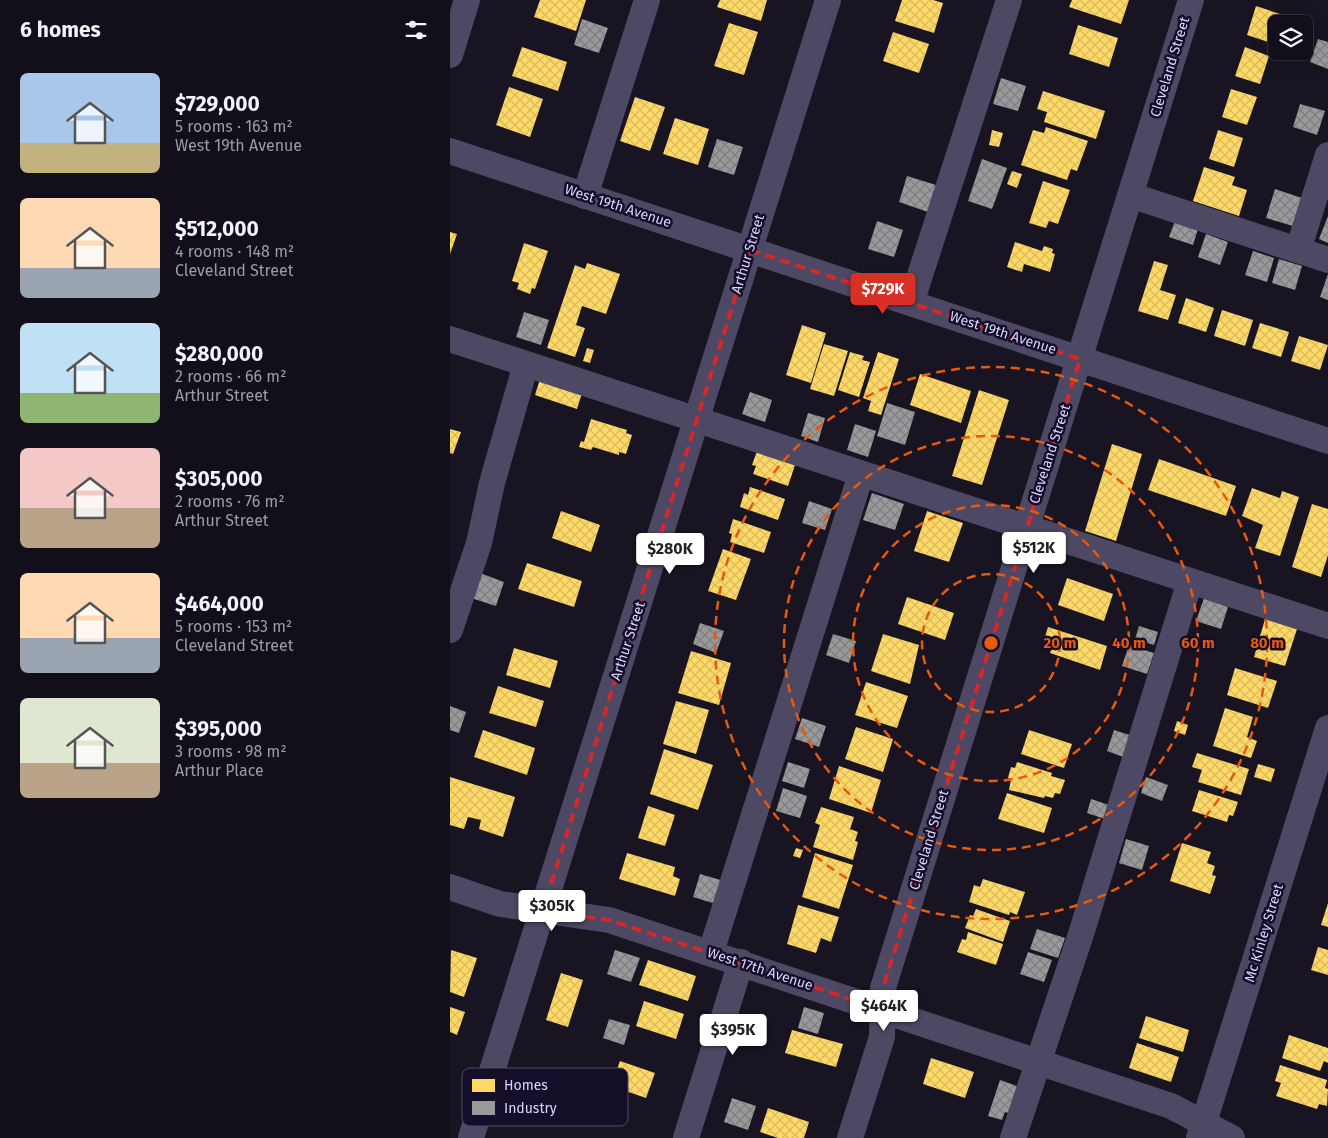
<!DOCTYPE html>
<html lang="en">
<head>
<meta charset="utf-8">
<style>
	:root { --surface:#120f1a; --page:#1b1823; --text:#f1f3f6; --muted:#9c9ca2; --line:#312f39; --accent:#d93025 }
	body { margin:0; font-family:"Fira Sans",sans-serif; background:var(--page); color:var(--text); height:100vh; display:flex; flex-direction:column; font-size:19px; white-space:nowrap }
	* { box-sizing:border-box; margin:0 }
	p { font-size:16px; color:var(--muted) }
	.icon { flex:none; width:28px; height:28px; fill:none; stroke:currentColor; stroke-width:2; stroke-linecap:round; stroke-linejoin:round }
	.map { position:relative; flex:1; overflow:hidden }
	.side { display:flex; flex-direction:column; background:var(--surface); width:450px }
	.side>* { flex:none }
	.buttons { position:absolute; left:818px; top:15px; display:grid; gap:10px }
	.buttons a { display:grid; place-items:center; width:45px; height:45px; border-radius:8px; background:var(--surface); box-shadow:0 5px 20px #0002,0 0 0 1px var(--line); font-size:25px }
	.price { position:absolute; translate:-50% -42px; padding:0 11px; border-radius:5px; background:#fff; color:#222; font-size:16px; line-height:32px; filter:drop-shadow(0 1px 2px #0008) }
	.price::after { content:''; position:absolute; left:50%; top:30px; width:15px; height:11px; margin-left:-8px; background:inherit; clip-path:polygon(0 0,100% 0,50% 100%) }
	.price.active { background:var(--accent); color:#fff }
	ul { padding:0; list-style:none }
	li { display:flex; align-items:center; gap:15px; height:125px; padding:0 20px }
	li span { display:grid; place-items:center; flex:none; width:140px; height:100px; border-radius:8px; color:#555 }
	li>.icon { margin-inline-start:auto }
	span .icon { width:60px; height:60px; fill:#fffc; stroke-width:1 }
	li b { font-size:21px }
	h2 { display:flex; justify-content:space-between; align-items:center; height:60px; padding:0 20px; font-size:21px }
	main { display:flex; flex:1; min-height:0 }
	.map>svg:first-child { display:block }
	.homes { fill:url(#homes-cross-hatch) }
	.industry { fill:url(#industry-cross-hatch) }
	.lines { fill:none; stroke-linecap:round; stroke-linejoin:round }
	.minor { stroke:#4d4863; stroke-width:26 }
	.marked { fill:none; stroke:#d62828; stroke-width:4; stroke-dasharray:10 6; stroke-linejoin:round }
	.ring { fill:none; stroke:#e8590c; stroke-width:2.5; stroke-dasharray:9 6 }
	.labels { text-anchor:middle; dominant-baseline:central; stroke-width:5; stroke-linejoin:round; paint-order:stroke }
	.street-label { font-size:14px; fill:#ded5ff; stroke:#150e28 }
	.key { fill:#150e28; stroke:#514a68; stroke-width:1 }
	.key-label { font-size:14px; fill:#ded5ff }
	.centre { fill:#e8590c; stroke:#150e28; stroke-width:2.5 }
	.ring-label { font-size:15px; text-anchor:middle; font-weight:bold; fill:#e8590c; stroke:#150e28; stroke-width:5; stroke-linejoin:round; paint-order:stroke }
</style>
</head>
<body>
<main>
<section class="side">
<h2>6 homes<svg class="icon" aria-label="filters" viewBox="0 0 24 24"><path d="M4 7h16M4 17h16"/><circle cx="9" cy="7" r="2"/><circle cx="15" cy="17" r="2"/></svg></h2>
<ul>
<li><span style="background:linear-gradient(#a9c7e8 70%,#c2b280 0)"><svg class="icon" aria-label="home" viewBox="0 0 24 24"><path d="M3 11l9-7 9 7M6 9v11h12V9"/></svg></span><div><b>$729,000</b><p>5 rooms · 163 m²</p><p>West 19th Avenue</p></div></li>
<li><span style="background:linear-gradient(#ffd9b3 70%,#9aa5b1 0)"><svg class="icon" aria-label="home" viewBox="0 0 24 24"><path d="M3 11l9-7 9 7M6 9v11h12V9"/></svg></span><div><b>$512,000</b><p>4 rooms · 148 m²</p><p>Cleveland Street</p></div></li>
<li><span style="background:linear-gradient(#bfe0f5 70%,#8fb573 0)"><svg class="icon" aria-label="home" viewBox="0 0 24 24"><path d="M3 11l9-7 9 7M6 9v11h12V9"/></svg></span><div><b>$280,000</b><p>2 rooms · 66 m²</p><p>Arthur Street</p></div></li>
<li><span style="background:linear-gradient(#f6c9c9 60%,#b9a48a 0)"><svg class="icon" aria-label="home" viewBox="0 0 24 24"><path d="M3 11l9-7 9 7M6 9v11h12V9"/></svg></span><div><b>$305,000</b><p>2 rooms · 76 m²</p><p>Arthur Street</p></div></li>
<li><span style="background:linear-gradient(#ffd9b3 65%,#9aa5b1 0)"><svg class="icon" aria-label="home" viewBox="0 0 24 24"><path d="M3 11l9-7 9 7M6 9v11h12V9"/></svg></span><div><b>$464,000</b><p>5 rooms · 153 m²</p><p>Cleveland Street</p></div></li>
<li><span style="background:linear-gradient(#dfe7d0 65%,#b9a48a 0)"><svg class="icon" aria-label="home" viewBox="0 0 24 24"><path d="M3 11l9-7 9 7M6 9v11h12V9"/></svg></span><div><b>$395,000</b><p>3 rooms · 98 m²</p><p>Arthur Place</p></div></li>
</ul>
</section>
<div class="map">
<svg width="878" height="1138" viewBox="0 0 878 1138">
	<defs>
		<pattern id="homes-cross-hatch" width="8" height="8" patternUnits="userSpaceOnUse" patternTransform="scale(1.25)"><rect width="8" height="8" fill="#ffd966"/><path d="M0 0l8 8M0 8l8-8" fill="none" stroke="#d9ba61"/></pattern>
		<pattern id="industry-cross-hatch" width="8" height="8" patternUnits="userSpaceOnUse" patternTransform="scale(1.25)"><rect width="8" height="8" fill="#999"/><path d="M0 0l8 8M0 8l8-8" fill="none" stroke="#7f7e82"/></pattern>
	</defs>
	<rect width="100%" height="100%" fill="#181422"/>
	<!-- homes -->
	<path class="homes" d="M90,0H136L126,31L84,17Z
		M270,0H317L311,21L267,7Z
		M452,0H483L493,3L484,33L445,21Z
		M622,0H679L671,24L619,7Z
		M806,6L833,15L830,24H826L824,44L797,35Z
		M279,23L308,32L294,75L264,66Z
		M628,25L668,38L659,67L619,54Z
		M443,32L479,44L469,73L433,61Z
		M72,47L117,62L108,91L62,76Z
		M795,47L819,56L810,84L785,76Z
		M59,87L93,99L80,137L46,125Z
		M781,89L807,97L797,125L772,117Z
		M593,91L655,111L646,139L594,122L597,112L587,109Z
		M185,97L215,107L200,151L170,141Z
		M225,118L259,129L248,165L213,154Z
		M596,127L638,141L627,171L621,169L617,180L571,165L583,130L594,133Z
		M542,130L553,133L549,147L539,145Z
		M768,130L793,138L784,167L759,159Z
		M754,167L785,177L782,185L797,190L789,216L743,201Z
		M562,171L572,174L567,188L557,184Z
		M593,181L620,190L608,224L599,221L596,228L579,223Z
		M0,232L7,234L0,254Z
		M565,242L592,251L594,246L603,249L602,253L605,254L600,272L574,264L572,272L557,267Z
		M74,243L98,251L85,289L82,288L80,294L67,289L69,283L62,281Z
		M704,261L718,265L710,290L726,295L718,320L688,311Z
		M137,263L170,274L156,314L132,306L126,325L135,328L125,357L97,348L125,265L135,269Z
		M736,298L764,308L756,332L728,323Z
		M772,310L803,320L795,346L764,336Z
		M810,323L839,332L831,357L802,348Z
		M352,325L376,333L361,383L336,375Z
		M849,336L878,345L870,370L841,361Z
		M374,344L398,351L384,396L360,389Z
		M137,348L144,350L140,363L133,361Z
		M400,352L414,356L412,360L420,362L409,397L388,390Z
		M428,352L449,359L431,415L418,411L421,401L413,398Z
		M470,374L521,391L511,423L460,405Z
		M91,376L133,390L127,409L85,395Z
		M529,390L559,400L532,485L502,476Z
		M141,419L177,430L176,433L182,435L176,454L169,452V455L143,447L141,450L129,447L131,441L134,442Z
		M0,429L11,432L3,454L0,453Z
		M662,444L692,454L666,541L635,531Z
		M307,451L345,465L338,486L303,474L306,466L302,465Z
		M709,459L786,486L776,516L698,490Z
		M300,487L335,499L328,520L290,507L294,493L298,495Z
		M802,488L830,498L832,491L849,497L830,556L805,548L813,525L792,516Z
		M862,504L878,509V555L871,577L842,567Z
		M111,511L150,525L141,552L102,538Z
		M477,511L513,523L499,562L464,551Z
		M283,519L321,532L314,553L280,542L282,534L279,533Z
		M273,549L301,559L286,600L258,591Z
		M77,563L132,581L124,607L68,589Z
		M617,578L663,594L654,621L608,605Z
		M457,597L504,613L495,640L448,624Z
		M815,619L847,629L835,666L804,657Z
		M598,627L657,646L650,670L600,653L601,650L596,649L599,641L594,640Z
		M433,634L469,645L460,684L421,671Z
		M64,648L108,661L100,688L56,675Z
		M241,651L281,663L269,705L228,693Z
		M785,668L827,681L818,708L777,695Z
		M416,682L458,696L447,728L405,715Z
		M48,686L94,701L86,727L39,713Z
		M226,701L259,710L246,754L213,744Z
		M775,708L803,717L797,737L807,741L801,758L763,746Z
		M727,721L738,725L735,735L724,731Z
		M406,727L443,739L433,772L395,759Z
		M33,730L85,748L77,775L24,757Z
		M579,730L622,744L614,768L571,754Z
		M214,749L263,765L248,810L200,794Z
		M747,753L799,769L791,795L748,782L752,770L742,767Z
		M567,762L602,773L601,776L615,780L610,794L605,793L603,798L595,796L594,798L559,790L561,779L558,778L561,767L565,768Z
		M808,764L825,769L821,782L804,777Z
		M389,766L431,780L421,813L379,799Z
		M0,777L65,797L53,837L29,829L31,820L18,817L14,829L0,825Z
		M749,790L788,802L783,816L779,815L777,822L742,811Z
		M557,793L602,808L594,833L548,819Z
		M198,806L225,815L215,846L188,838Z
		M371,807L404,817L400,829L408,832L405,841L408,842L403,860L363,847L370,825L365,823Z
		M732,843L761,852L757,863L765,866L762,875L766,876L760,894L720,881Z
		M346,848L353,850L350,858L343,856Z
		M177,853L225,867L223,876L230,879L225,896L169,879Z
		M365,853L403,865L389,909L352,897Z
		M533,879L575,892L567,915L560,912L559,915L519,902L524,885L530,887Z
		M878,903V927L871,925Z
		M348,905L389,917L381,942L371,938L366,953L337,944Z
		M526,909L560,921L553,942L515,928L520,915L523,916Z
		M518,932L553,944L546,965L507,952L512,939L516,940Z
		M868,947L878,950V975L861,970Z
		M1,950L27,958L14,997L0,992Z
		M198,960L246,976L238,1001L189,985Z
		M111,973L133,980L118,1027L96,1020Z
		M194,1001L234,1014L226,1039L186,1026Z
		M0,1007L15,1012L7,1035L0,1032Z
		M696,1016L739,1030L733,1052L689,1038Z
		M342,1030L393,1044L386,1067L335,1053Z
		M839,1035L878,1048V1063L874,1061L870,1071L832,1058Z
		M687,1043L729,1057L721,1082L679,1068Z
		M481,1058L524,1072L515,1098L473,1084Z
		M170,1061L205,1073L196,1098L161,1086Z
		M830,1065L877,1080L875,1088L878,1089L877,1106L869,1104L867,1109L826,1096L831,1083L825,1081Z
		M318,1108L359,1122L354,1138H328L310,1132Z"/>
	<!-- industry -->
	<path class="industry" d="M132,19L158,28L149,53L124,45Z
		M868,39L878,42V69L860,62Z
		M551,78L576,86L568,111L543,104Z
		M850,104L875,111L867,135L843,127Z
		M267,139L293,147L284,175L258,167Z
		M532,159L557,168L542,209L518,201Z
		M457,176L486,185L478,212L449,202Z
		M825,189L852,198L843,226L816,218Z
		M878,216V243L869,239Z
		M427,221L453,230L444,257L418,249Z
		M725,221L748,229L743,245L719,237Z
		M756,234L778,242L770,265L748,257Z
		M803,251L824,258L817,282L795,275Z
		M829,259L852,266L845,290L822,283Z
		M878,274V300L870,297Z
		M74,312L99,320L91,345L66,337Z
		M300,392L322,400L315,422L292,414Z
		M437,403L465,412L455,445L427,436Z
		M358,413L375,418L368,442L351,436Z
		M405,424L426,431L418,457L397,450Z
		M422,493L454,504L445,530L413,520Z
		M359,501L382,509L375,530L352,523Z
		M30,573L54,582L46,606L21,598Z
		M754,598L778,607L771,629L746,621Z
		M250,623L274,631L266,653L243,644Z
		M689,626L708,632L704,645L685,639Z
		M383,634L406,641L399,663L376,655Z
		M679,645L704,653L697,674L672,666Z
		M0,706L16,712L9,733L0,730Z
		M352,718L376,726L369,747L345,739Z
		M664,730L686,737L679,759L657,751Z
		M338,762L360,769L354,788L332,781Z
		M696,777L718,785L712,801L691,793Z
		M333,788L357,796L350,818L326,811Z
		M641,799L665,807L661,821L637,813Z
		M676,839L699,846L692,870L669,863Z
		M250,874L274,881L266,904L243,897Z
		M587,929L615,938L608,958L580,949Z
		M165,950L190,958L181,982L157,974Z
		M578,952L602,960L594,982L570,974Z
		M354,1007L374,1013L368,1034L348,1028Z
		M159,1019L180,1025L174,1045L153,1038Z
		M550,1080L572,1088L564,1115L555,1112L552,1120L538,1116Z
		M282,1098L306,1106L298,1130L274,1122Z"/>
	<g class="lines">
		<!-- minor -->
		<path class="minor" d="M0,55L17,0
			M0,151L878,441
			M680,195L878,260
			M135,196L197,0
			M848,250L878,155
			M461,303L559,0
			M0,339L878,626
			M0,630L29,543L42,483L76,364
			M0,887L50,904L159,920L721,1106L782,1138
			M261,952L411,474
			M21,1138L378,0
			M236,1138L291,962
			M400,1138L432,1037L433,988L741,0
			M563,1138L631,934L740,581
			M749,1138L878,728"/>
	</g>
	<!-- marked area -->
	<path class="marked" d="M300,250L630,359L433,988L431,1009L159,920L93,910Z"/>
	<!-- distance rings -->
	<g class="ring">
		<circle cx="541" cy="643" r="69"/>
		<circle cx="541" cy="643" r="138"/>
		<circle cx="541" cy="643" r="207"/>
		<circle cx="541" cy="643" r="276"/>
	</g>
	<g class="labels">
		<!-- street labels -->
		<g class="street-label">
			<text transform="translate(720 67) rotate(-73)">Cleveland Street</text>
			<text transform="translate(168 206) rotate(18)">West 19th Avenue</text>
			<text transform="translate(298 254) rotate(-73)">Arthur Street</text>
			<text transform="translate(553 333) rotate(18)">West 19th Avenue</text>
			<text transform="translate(600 454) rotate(-72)">Cleveland Street</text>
			<text transform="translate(178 641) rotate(-72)">Arthur Street</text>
			<text transform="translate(479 840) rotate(-73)">Cleveland Street</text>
			<text transform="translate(814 933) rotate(-73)">Mc Kinley Street</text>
			<text transform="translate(310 969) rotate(18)">West 17th Avenue</text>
		</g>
	</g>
	<!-- legend -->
	<rect x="12" y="1068" width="166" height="58" rx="8" class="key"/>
	<rect x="22" y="1079" width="23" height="13" fill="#ffd966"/>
	<rect x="22" y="1101" width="23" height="14" fill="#999"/>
	<g class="key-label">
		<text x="54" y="1090">Homes</text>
		<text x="54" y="1113">Industry</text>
	</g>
	<circle cx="541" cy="643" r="8" class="centre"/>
	<g class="ring-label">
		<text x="610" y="648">20 m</text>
		<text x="679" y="648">40 m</text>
		<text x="748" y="648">60 m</text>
		<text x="817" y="648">80 m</text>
	</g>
</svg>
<div class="buttons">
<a><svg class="icon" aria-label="layers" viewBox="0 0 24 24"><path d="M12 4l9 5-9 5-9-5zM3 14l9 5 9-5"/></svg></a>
</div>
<b class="price active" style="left:433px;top:315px">$729K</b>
<b class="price" style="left:584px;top:574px">$512K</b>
<b class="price" style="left:220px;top:575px">$280K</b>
<b class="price" style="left:102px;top:932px">$305K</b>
<b class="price" style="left:434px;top:1032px">$464K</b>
<b class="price" style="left:283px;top:1056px">$395K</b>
</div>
</main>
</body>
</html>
